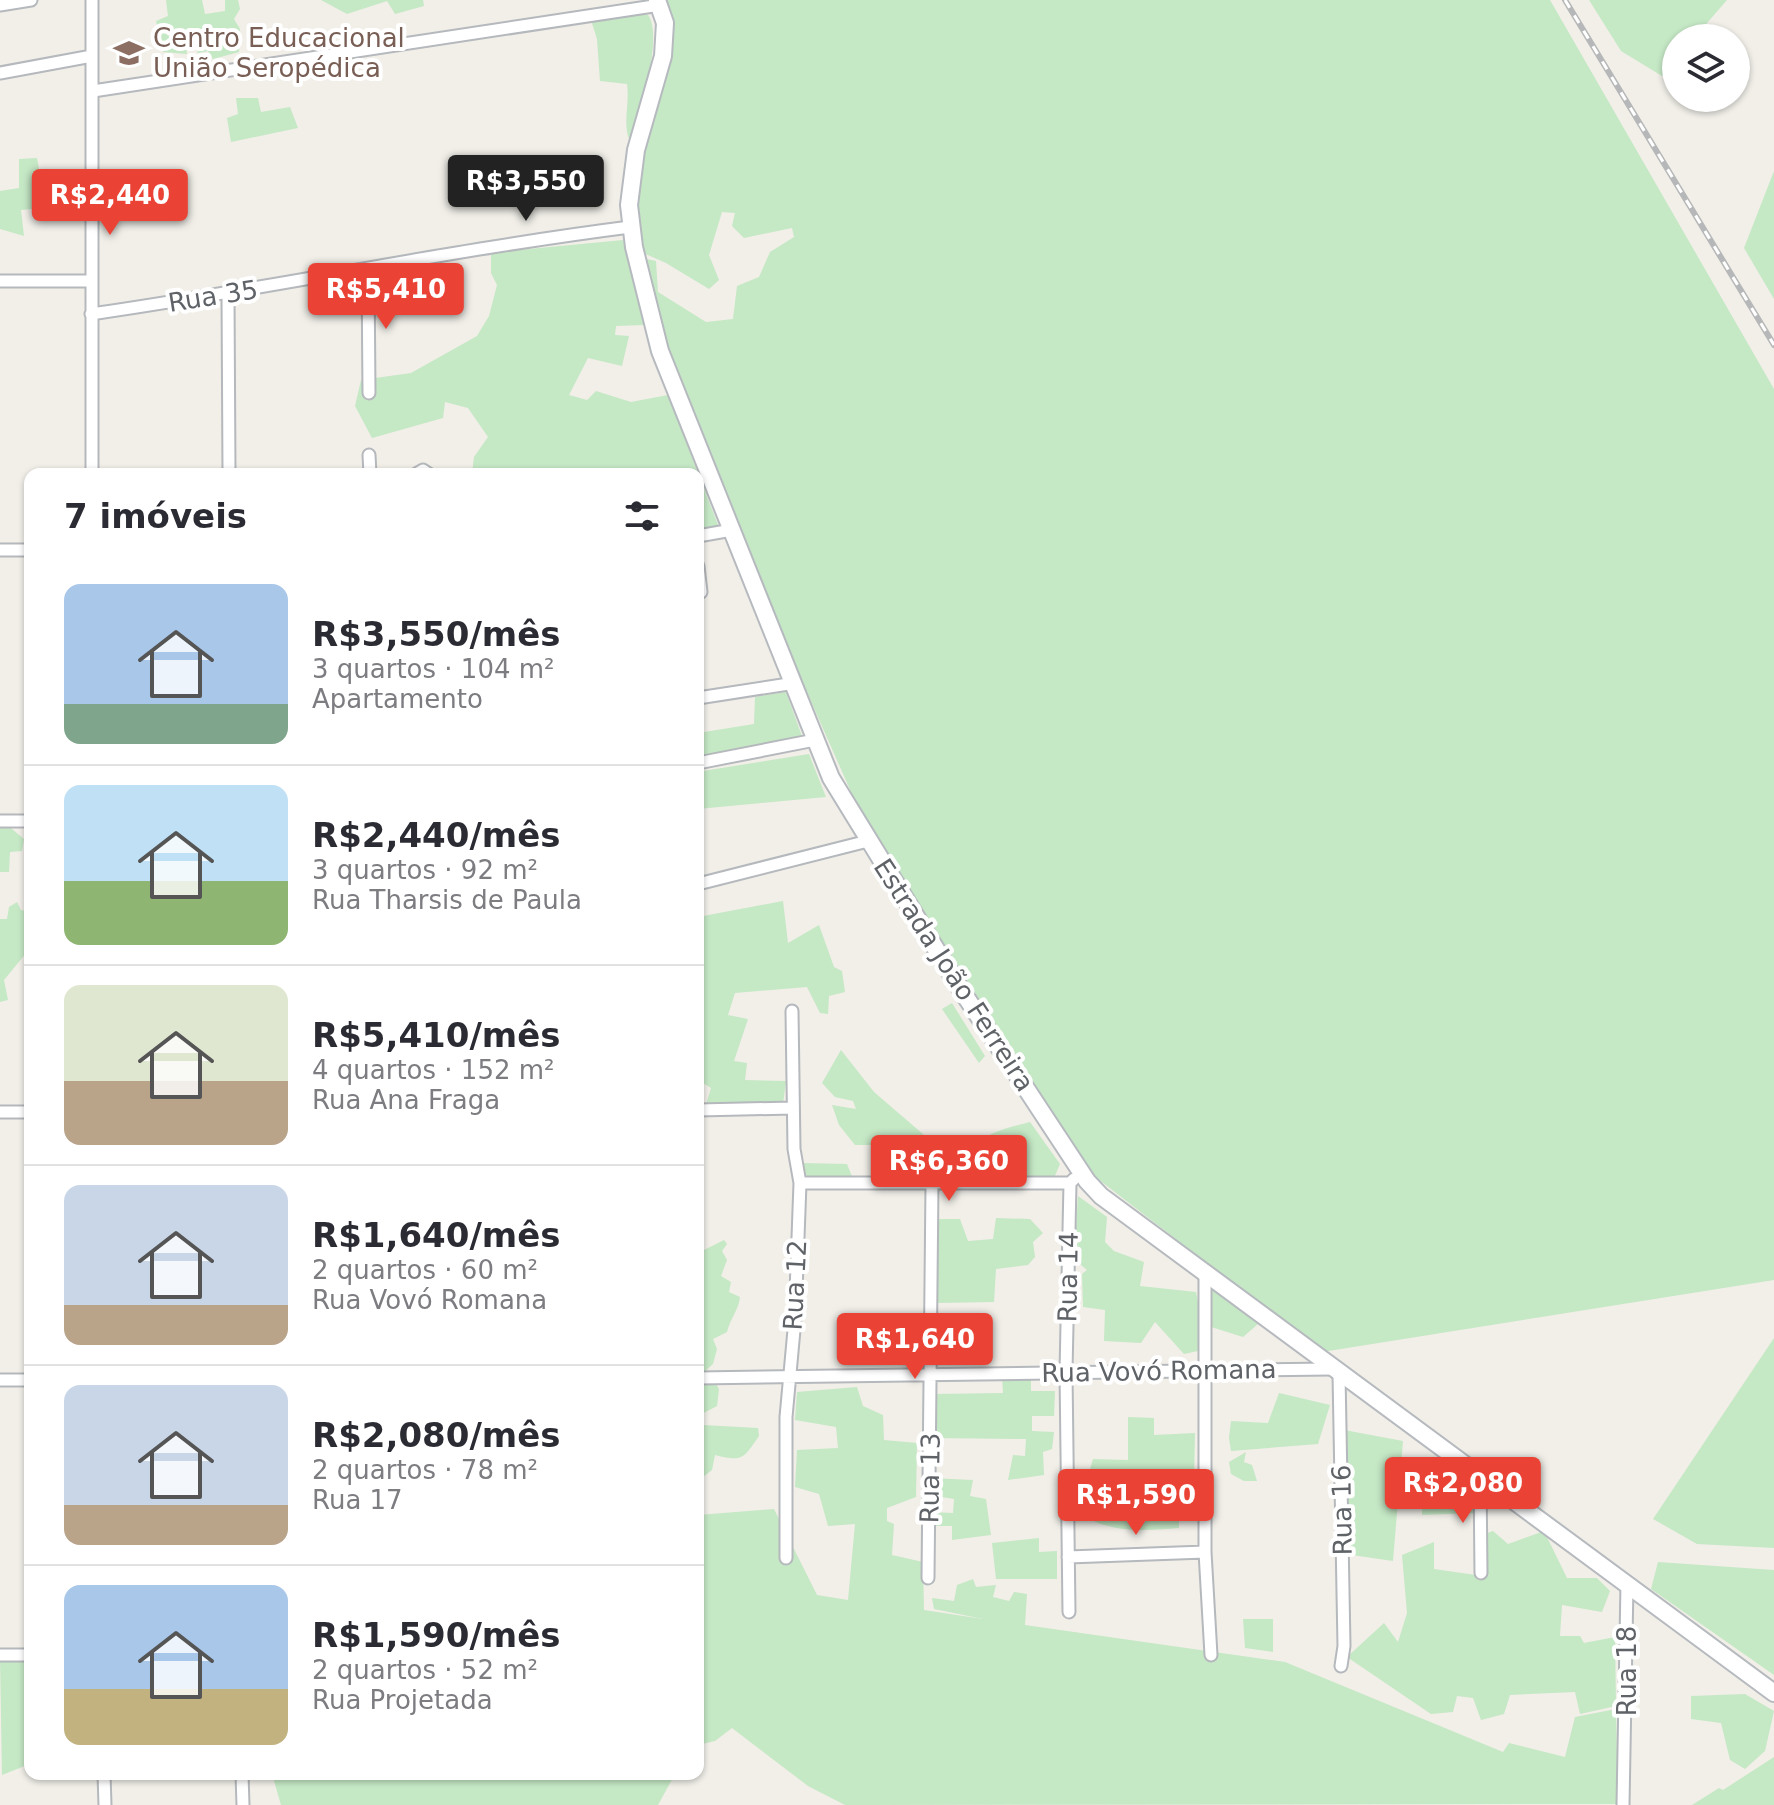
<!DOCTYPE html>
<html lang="pt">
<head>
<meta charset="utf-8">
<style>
	:root { --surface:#fff; --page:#f2f2f3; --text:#2b2b33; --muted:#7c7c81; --line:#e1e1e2; --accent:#ea4335 }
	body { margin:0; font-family:"DejaVu Sans",sans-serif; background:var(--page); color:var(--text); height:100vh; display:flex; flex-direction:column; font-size:30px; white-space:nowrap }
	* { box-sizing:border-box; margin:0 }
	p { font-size:26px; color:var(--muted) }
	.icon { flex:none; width:44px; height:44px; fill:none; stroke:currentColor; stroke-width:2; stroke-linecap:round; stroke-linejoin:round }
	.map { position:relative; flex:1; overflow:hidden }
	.drawer { position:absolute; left:24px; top:468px; width:680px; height:1312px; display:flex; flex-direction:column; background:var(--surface); border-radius:16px; box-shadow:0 2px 6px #0004 }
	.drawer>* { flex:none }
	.fabs { position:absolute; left:1662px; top:24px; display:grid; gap:16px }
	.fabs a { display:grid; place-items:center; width:88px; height:88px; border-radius:50%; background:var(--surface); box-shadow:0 2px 6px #0004; font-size:40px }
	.price { position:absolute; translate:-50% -68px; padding:0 18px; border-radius:8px; background:var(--accent); color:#fff; font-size:26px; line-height:52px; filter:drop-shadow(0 2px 4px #0008) }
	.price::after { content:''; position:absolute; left:50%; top:48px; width:24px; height:18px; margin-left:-12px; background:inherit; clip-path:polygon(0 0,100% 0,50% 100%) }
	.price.current { background:#222; color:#fff }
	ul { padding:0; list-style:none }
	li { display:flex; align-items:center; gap:24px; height:200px; padding:0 40px }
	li+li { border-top:2px solid var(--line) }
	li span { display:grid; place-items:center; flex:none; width:224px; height:160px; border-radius:16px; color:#555 }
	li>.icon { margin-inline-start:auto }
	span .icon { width:96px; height:96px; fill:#fffc; stroke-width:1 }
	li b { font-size:34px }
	h2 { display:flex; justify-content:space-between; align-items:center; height:96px; padding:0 40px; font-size:34px }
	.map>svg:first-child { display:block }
	.green { fill:#c5e8c5 }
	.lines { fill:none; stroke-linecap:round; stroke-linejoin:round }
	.street-casing { stroke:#b5b8bc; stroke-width:15 }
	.secondary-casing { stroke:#b6babf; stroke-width:20 }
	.street { stroke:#fff; stroke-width:11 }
	.secondary { stroke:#fff; stroke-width:16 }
	.rail-casing { stroke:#b6b7b8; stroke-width:6 }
	.rail { stroke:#fff; stroke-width:3; stroke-dasharray:9; stroke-linecap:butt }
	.labels { text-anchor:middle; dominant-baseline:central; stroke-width:8; stroke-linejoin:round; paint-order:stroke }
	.education-label { font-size:26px; fill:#785e54; stroke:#fff; text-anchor:start }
	.street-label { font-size:26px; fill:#5f6368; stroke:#fff }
</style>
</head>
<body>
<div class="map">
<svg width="1774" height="1805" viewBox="0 0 1774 1805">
	<rect width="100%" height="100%" fill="#f1efe8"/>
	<!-- green -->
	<path class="green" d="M166,0H202L205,14L225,11V0H238L240,9L234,19L240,29L239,52L213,59L208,51L198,53L195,45L186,46L187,54L163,52L156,21L168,16Z
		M321,0H423L424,6L395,14L387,1L347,14Z
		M662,0H1550L1774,389V1280L1322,1352L1085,1169L870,835L735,529L664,344L642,258L656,261L658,292L706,322L733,319L737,286L759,277L770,252L794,237L792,228L744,238L732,226L735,213L722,212L709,255L719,280L709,289L666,263L641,252C627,195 648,153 658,100C664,68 661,32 662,0Z
		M1589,0H1727L1694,38H1676V60L1662,76L1621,51Z
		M625,15H648C664,36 639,116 630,141C622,125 630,103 627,84L600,81L597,39L591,20Z
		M236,98H258L261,112L290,107L298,128L231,142L227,118L238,114Z
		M37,158L39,169L55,173L43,208L21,210L24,236L0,229V191L19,188V159Z
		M1774,171V299L1744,248Z
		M623,240L644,325L616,326L615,335L629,336L622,366L588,358L569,395L587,400L596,391L631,402L668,395L720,530L699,532L698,474H472L474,457L488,437L468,408L445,402L443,418L372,438L355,406L361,380L411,373L477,336L489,316L497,285L491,273V248L508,251Z
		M786,692L803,739L707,757L703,771L809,754L826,797L698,809V733L754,724L755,697Z
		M6,824L24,839L22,851L10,852L9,872H0V825Z
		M783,901L788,943L819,925L834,967L842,971L845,992L829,996L828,1014L820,1013L807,987L735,993L728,1015L748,1019L734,1061L747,1063L745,1080L786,1081L783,1104L706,1105L711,1088L703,1083L698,1062V917Z
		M17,902L21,910L30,912L27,952L4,980L8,1000L0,1002V919H7L9,907Z
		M952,1003L985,1056L979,1063L942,1009Z
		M841,1050L874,1092L938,1147L943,1164L929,1163L927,1176L907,1177L899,1145H855L839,1125L832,1105L856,1109L853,1101L835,1097L822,1083Z
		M1030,1122L1060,1164L1054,1178L953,1176C980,1136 983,1134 1030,1122Z
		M802,1163L847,1164L853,1179H808Z
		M1078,1196L1107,1217L1105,1242L1114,1251L1144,1262L1140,1286L1196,1292L1202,1321L1198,1351L1184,1354L1155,1322L1141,1343L1104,1341L1105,1310L1083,1307L1082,1274L1087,1270L1074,1259Z
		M996,1218L1030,1219L1043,1233L1033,1242L1035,1257L1028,1265L996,1269L994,1302L935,1303L934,1219H960L968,1241L993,1239Z
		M724,1240L727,1244L722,1251L727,1260L721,1276L731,1282L729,1292L740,1297C739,1309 730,1319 727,1332L713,1339L717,1349L713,1364L704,1372L703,1381L715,1382L719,1389L717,1406L698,1416L703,1425L758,1428L759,1436C743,1459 743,1462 715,1455L712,1470L698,1481V1245L704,1250Z
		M1211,1284L1258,1324L1243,1337L1208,1326Z
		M1774,1338V1548L1697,1544L1653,1519Z
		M1002,1376L1031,1377V1391H1055L1054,1416H1032V1431L1054,1432L1052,1449L1043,1452L1044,1475L1008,1480L1013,1455L1025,1456L1026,1439L931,1438L935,1394L1003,1393Z
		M857,1387L863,1406L883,1415L884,1440L917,1443L916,1497L887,1508V1521L894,1524L892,1555L923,1562L924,1610L983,1619L934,1609L932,1598L954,1601L957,1585L973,1579L976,1587L996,1585L993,1597L1009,1601L1014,1592L1027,1594L1025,1625L1285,1662L1503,1752L1509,1743L1565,1757L1575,1717L1616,1709L1618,1804L845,1805L808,1786L732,1728L715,1741L698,1745V1515L774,1509L817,1595L848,1600L855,1524L828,1526L819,1494L795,1487L797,1450L838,1448L836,1427L795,1420L797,1392Z
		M1279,1393L1330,1405L1318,1444L1231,1451L1229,1438L1231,1421L1268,1423Z
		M1128,1417L1154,1418V1435L1195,1433L1194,1480L1169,1488L1158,1487L1179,1516V1528C1146,1531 1101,1534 1076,1509L1091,1503L1109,1504L1110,1496L1092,1487L1088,1476L1093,1459L1128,1460Z
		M1344,1430L1403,1441L1393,1561L1345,1554Z
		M1246,1452L1244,1462L1252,1465L1257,1481H1244L1231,1474L1229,1462Z
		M1456,1461L1474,1478L1475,1513L1422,1515V1470Z
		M930,1478L973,1480L970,1496L986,1499L991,1535L952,1540V1526H934L929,1512L953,1513L954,1499L929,1495Z
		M1493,1531L1508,1544L1544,1531L1567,1578H1597L1610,1591L1602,1612L1562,1605L1560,1636H1580L1584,1643L1615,1637L1616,1706L1580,1714L1575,1692L1510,1695L1504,1714L1481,1720L1473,1698L1457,1696L1453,1712L1431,1714L1347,1657L1384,1623L1398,1642L1407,1613L1402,1555L1434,1542V1569L1483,1576L1485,1534Z
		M1039,1538V1552L1057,1551V1579H996L992,1543Z
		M1658,1562L1774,1570V1675L1651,1589Z
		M1243,1619H1273V1652L1245,1648Z
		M0,1657L30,1659L27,1765L2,1775Z
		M1745,1694L1774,1711L1765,1751L1745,1769L1730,1760L1721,1723L1691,1719V1696Z
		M1774,1757V1805H1692L1719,1788L1723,1790Z
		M272,1774H675L658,1805H281Z"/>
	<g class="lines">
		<!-- street casing -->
		<g class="street-casing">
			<path id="street" d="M0,5L31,0
				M0,73L92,56
				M93,91L660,5
				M368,270L369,393
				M0,281H90
				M228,294L229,474
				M91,314C272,288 449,250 630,227
				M369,455L370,474
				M92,474V0
				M416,474L423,470L429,474
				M698,536L732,530
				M0,550H30
				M698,566L701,592
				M698,698L795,683
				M698,763L815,740
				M0,821H30
				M698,884L868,841
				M698,1110L792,1108
				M0,1112H30
				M800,1183H1070L1074,1179
				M1205,1273V1552L1211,1655
				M1339,1374L1344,1646L1341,1666
				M698,1378L1331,1369
				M0,1380H30
				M1480,1476L1481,1573
				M1068,1557L1205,1552
				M786,1558V1417L795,1319L800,1183L794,1149L792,1011
				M928,1578L932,1185
				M1069,1612L1066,1372L1070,1183
				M0,1655H30
				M104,1774L105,1805
				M242,1774L243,1805
				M1623,1805L1627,1584"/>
		</g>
		<!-- secondary casing -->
		<g class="secondary-casing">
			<path id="secondary" d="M657,0L665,23L663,56L636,150L629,205L634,247L660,351L831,778L958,985L1087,1181L1101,1196L1774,1693"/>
		</g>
		<!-- street -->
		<use href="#street" class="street"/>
		<!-- secondary -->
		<use href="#secondary" class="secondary"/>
		<!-- rail casing -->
		<g class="rail-casing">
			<path id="rail" d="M1565,0L1774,345"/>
		</g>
		<!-- rail -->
		<use href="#rail" class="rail"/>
	</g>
	<!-- icons -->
	<defs>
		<g id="school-bare" transform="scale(2.4)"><path d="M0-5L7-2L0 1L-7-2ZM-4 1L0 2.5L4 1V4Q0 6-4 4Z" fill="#8d6e63" stroke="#fff" stroke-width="2.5" paint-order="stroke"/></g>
	</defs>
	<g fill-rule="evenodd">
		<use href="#school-bare" x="129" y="53"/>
	</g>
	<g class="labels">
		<!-- education labels -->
		<g class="education-label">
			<text x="153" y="38">Centro Educacional<tspan x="153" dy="30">União Seropédica</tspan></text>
		</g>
		<!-- street labels -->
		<g class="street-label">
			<text transform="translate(213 296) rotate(-9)">Rua 35</text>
			<text transform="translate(954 975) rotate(57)">Estrada João Ferreira</text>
			<text transform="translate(1068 1277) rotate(-89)">Rua 14</text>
			<text transform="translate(795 1285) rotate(-87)">Rua 12</text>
			<text transform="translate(1159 1371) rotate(-1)">Rua Vovó Romana</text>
			<text transform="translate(930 1478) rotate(-89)">Rua 13</text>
			<text transform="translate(1342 1510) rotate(-91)">Rua 16</text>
			<text transform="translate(1627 1671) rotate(-90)">Rua 18</text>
		</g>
	</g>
</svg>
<div class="fabs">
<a><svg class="icon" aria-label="layers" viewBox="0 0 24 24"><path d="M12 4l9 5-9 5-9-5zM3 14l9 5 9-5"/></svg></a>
</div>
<b class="price current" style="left:526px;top:223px">R$3,550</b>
<b class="price" style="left:110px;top:237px">R$2,440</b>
<b class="price" style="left:386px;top:331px">R$5,410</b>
<b class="price" style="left:949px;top:1203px">R$6,360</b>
<b class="price" style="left:915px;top:1381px">R$1,640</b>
<b class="price" style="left:1463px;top:1525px">R$2,080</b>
<b class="price" style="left:1136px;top:1537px">R$1,590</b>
<section class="drawer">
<h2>7 imóveis<svg class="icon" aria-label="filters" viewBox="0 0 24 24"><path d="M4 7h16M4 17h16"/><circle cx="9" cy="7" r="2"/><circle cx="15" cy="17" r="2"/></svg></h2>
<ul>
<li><span style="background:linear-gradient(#a9c7e8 75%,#7fa58c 0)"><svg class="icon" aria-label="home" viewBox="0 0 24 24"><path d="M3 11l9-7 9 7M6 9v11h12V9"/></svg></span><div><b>R$3,550/mês</b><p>3 quartos · 104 m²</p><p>Apartamento</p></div></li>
<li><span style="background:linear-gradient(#bfe0f5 60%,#8fb573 0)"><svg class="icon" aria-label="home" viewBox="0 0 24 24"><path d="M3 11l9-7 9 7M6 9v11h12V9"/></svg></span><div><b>R$2,440/mês</b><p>3 quartos · 92 m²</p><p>Rua Tharsis de Paula</p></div></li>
<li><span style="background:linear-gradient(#dfe7d0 60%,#b9a48a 0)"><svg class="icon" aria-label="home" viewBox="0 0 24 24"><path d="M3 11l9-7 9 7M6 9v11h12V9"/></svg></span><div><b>R$5,410/mês</b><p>4 quartos · 152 m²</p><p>Rua Ana Fraga</p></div></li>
<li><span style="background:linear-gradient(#c9d6e8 75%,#b9a48a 0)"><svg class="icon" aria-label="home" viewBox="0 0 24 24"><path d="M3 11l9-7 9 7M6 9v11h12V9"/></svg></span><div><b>R$1,640/mês</b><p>2 quartos · 60 m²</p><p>Rua Vovó Romana</p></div></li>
<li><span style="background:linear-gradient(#c9d6e8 75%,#b9a48a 0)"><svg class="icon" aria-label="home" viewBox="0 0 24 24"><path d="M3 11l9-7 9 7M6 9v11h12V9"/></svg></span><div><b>R$2,080/mês</b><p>2 quartos · 78 m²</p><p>Rua 17</p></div></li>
<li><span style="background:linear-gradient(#a9c7e8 65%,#c2b280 0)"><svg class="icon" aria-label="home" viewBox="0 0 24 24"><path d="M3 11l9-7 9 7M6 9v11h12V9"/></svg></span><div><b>R$1,590/mês</b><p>2 quartos · 52 m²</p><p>Rua Projetada</p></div></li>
</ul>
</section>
</div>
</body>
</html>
